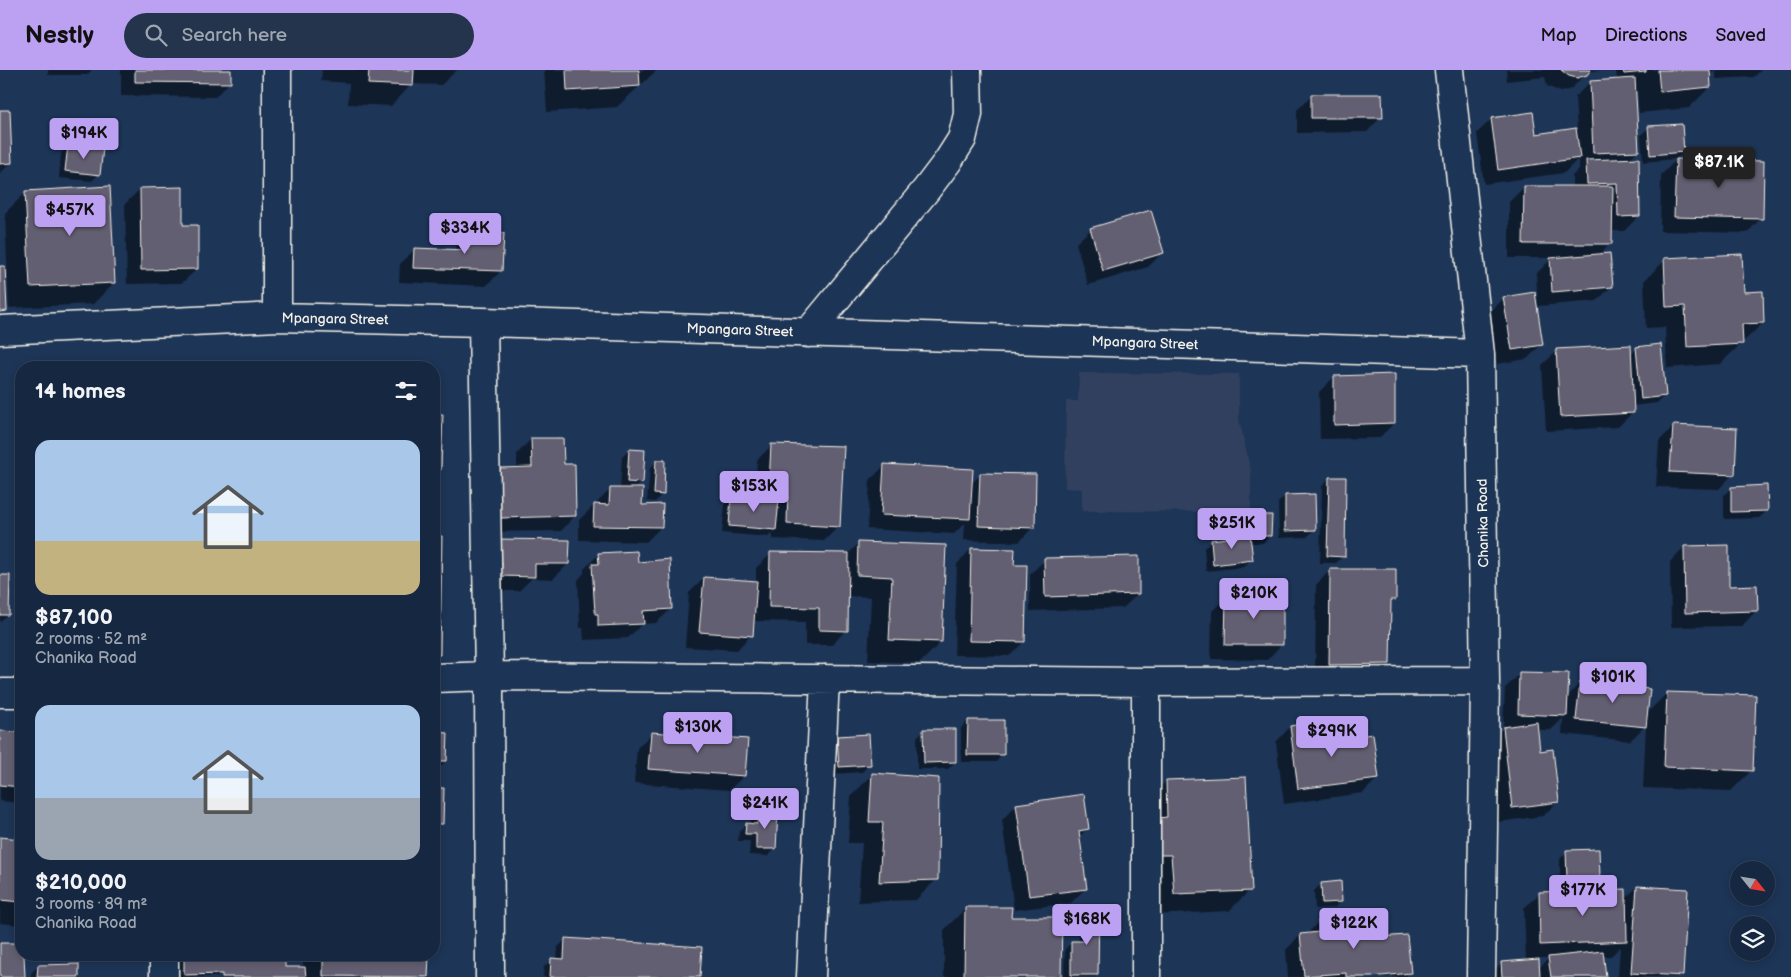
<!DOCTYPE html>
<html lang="en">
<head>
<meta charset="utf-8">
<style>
	:root { --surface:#162841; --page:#23344c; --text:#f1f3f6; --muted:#9ea6b1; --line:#35445a; --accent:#bca0f2 }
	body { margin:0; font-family:"Balsamiq Sans",sans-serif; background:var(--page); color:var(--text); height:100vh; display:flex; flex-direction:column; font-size:19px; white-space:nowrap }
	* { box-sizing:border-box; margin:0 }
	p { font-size:16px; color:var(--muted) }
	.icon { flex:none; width:28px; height:28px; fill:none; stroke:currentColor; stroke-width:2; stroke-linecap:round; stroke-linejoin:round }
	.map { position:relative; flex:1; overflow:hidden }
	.drawer { position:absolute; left:15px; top:291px; width:425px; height:600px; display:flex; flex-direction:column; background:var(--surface); border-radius:20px; box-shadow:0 2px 8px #0003,0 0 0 1px var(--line) }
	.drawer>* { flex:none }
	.needle { width:32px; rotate:120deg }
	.fabs { position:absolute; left:1730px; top:791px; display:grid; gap:10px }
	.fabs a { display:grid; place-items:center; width:45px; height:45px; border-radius:50%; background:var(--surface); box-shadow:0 2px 8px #0003,0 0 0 1px var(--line); font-size:25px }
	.price { position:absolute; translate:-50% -42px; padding:0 11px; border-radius:5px; background:var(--accent); color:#111; font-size:16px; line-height:32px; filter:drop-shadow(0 1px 2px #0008) }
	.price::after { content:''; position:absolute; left:50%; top:30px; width:15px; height:11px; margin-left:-8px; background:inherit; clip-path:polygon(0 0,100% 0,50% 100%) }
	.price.on { background:#222; color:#fff }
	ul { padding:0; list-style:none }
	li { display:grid; align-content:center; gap:10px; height:265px; padding:0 20px }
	li span { display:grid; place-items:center; height:155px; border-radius:15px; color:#555 }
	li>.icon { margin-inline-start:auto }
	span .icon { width:90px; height:90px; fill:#fffc; stroke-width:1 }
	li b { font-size:21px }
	h2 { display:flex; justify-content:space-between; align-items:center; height:60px; padding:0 20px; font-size:21px }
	header { display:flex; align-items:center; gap:30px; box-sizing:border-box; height:70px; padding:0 25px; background:var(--accent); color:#111 }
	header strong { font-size:24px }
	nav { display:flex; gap:28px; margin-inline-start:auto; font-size:18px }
	.search { width:350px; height:45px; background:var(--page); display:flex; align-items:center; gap:12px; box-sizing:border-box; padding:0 18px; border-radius:28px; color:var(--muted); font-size:19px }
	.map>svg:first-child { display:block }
	.built { fill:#32415f }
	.shadow { fill:#0007; fill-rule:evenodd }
	.building { fill:#635e72; stroke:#f4f1e8 }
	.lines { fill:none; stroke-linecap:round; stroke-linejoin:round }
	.street-casing { stroke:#f4f1e8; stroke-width:31 }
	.street { stroke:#1d3557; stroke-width:28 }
	.labels { text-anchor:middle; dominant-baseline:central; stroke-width:4.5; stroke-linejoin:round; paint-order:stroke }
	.street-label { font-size:14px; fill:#f4f1e8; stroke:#1d3557 }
</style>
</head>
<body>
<header>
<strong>Nestly</strong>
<div class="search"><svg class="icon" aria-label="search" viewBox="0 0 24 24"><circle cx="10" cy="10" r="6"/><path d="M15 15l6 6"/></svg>Search here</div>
<nav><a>Map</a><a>Directions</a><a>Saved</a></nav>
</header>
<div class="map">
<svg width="1791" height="907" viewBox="0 0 1791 907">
	<rect width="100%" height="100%" fill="#1d3557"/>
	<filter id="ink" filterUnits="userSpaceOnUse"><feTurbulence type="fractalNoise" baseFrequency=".02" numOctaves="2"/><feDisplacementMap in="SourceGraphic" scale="10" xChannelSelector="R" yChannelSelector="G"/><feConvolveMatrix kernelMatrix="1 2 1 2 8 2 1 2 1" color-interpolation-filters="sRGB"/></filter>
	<g filter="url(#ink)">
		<!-- built -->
		<path class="built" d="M1079,303L1239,304V349L1251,402V442L1082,441V419L1065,418L1066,331H1078Z"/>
		<!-- shadow -->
		<path class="shadow" d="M48,0H92L87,5H48Z
			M121,0H230V12L215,27L121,26Z
			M322,0H457L441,15L412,14L391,36L348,34L349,13L321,11Z
			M544,0H657L617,37L547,42Z
			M1506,0H1602L1587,2L1571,19L1561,22L1547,16L1545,7L1507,11Z
			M1616,0H1715L1709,6L1710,17L1689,38L1639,43L1637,22H1635L1638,81L1629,89L1639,146L1624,161H1611V173L1598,186L1611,217L1597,231L1538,236L1536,204L1552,188H1509V132L1524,117H1572V106L1579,99V88L1564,103L1484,114L1477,63L1492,49L1535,65L1577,59L1575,27L1590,12L1617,11Z
			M1716,0H1761L1754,7L1716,9Z
			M1312,25L1381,47L1367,62L1297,63V40Z
			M0,42L11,93L0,103Z
			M1648,58L1683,82L1676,89L1643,92L1641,65Z
			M69,76L99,104L92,111L59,108L61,83Z
			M1676,90L1761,148L1747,163L1660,161L1661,105Z
			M140,119L182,157L197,199L182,213L127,214L125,134Z
			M26,122L114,213L93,234L9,238L5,143Z
			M1091,159L1162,183L1148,197L1088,215L1076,173Z
			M470,163L501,201L486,216L399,212L400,194L415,179L455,180V178Z
			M1665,190L1743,224L1763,253L1720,294L1667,298L1665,257L1646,258L1644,211Z
			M1534,223L1542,274L1527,289L1497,294L1489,243L1503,229Z
			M1637,278L1664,326L1657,333L1632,336L1633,342L1618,357L1546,361L1542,295L1557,281L1630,286Z
			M1334,307L1394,353L1379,368L1320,369L1319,322Z
			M434,345H442L440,399L434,405Z
			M1674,356L1733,404L1719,419L1656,417L1659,371Z
			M531,369L563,395L575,446L561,461L486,462L485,414L500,399H517V384Z
			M771,376L839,456L824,471L772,469L773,462L768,467L722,463L725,435L732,428L755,430L757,390Z
			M629,380L642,412L634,420L641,436L661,457L646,472L579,470V450L610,420H620L622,387Z
			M657,391L662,424L655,432L647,431L650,398Z
			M884,396L971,414L981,404L1033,457L1019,472L964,470L965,453L954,464L867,459L870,410Z
			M1329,408L1343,486L1336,493H1320L1322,416Z
			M1731,418L1767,441L1759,448L1724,449V425Z
			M1285,426L1314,460L1307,467L1279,468L1278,433Z
			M1258,446L1270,466L1263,473H1250L1251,489L1244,497L1206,501L1204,478L1211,471L1251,467V453Z
			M434,468H440L438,584L434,589Z
			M859,473L945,476L941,572L920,593L868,591L871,527L847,526L846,560L832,575H805V552L752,551L751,565L737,580L685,577L689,523L704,508L756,512V498L771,484L847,485Z
			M1684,477L1756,541L1742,556L1671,557L1670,492Z
			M971,479L1013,496L1024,572L1009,586L954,585L957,494Z
			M599,484L637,493L671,539L656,553L642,554L628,568L584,570L583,558H580L578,510L584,503V499Z
			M480,485L568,494L553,509L532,508L519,521H487Z
			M1045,490L1138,524L1123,538L1030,541V504Z
			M1330,500L1395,529L1389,535V594L1374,609H1315L1316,515Z
			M0,506L8,544L0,552Z
			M1227,527L1281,575L1267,590L1211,589L1212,541Z
			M1520,604L1567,627L1580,613L1646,644L1667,623L1752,700L1731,721L1643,718L1646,655L1630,671L1562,664L1563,648L1551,660H1536L1539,682L1558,731L1543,746L1498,752L1488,673L1503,658L1505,618Z
			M968,651L1003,684L996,692H961V658Z
			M1290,657L1318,672L1378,708L1363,723L1284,734L1276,672Z
			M924,660L955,692L948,699H917V667Z
			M0,662L21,664V733L0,731Z
			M652,663L744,706L729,720L634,713L637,678Z
			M434,664H447L446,691L439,698H434Z
			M838,667L869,695L862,702L832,704L830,674Z
			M872,705L937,809L916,830L858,832L862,773H848L851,726Z
			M1166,711L1250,820L1229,841L1153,845L1145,732Z
			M434,719H442V753L435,761Z
			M1016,735L1087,759L1079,767L1086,818L1071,833L1014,840L1002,750Z
			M758,741L775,779L768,786L749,785L750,771H738L739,762L746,754L751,755V748Z
			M0,768L21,770V855L0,853Z
			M1567,781L1599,807L1592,814L1560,815V789Z
			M1321,814L1341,831L1334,838L1315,839L1314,821Z
			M1637,817L1682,906L1681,907H1618L1620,877L1611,886H1602L1605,907H1488L1502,893L1526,891L1524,838L1539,824L1625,829ZM1538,888H1549L1538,899Z
			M1086,837L1097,905L1095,907H1064L1065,879L1072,872H1079V845Z
			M965,839L1010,848L1059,907H944V860Z
			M1318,852L1378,868L1409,903L1405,907H1288L1286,880L1300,865H1306Z
			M565,870L699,907H543L544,897L551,890H557L558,877Z
			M163,885H284V898H303V885H427V907H163Z
			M38,896L77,907H31V903Z"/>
		<!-- building -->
		<path class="building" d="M135,0H231V13L135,12Z
			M369,0H414L413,16L368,14Z
			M566,0H639L640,16L567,21Z
			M1561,0H1591L1587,5L1577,8L1569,6Z
			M1623,0H1646V2L1624,4Z
			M1658,0H1710L1711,17L1660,22Z
			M1635,8L1639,81L1593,83L1590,11Z
			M1311,24H1382L1383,48H1311Z
			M0,40H10L12,93L0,94Z
			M1533,42L1536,64L1576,58L1580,88L1498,100L1491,48Z
			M1682,54L1684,82L1650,85L1648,56Z
			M68,75L103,78L100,105L65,101Z
			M1639,88L1640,146L1618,147L1617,113L1587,114L1586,90Z
			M1676,89L1764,91L1763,149L1674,147Z
			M110,116L115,213L30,217L25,121Z
			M1524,116H1613L1612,174H1523Z
			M183,117V155H198V199L141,200L140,118Z
			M1151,140L1164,183L1103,201L1090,158Z
			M469,162L504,163L502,201L413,198L414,178L468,180Z
			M1610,183L1613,217L1552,222L1550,188Z
			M1742,184L1744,222L1763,221L1764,253L1742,254L1743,274L1687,277L1685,236L1666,237L1664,188Z
			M0,196H5L7,241L0,242Z
			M1535,222L1543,275L1512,280L1503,227Z
			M1661,274L1666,326L1641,329L1636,277Z
			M1631,275L1634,343L1560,347L1556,279Z
			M1395,304V353L1334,355V306Z
			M434,344H443L441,400H434Z
			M1673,355L1737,358L1735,405L1670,402Z
			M531,368H563L564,394H575L576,446L500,448V398L532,397Z
			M771,374L844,376L840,457L787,454L788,417L769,416Z
			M629,379L645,380L643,413L627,412Z
			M656,390H665L664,425L654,424Z
			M884,394L973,399L970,449L881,445Z
			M980,403L1036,404L1035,458L978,456Z
			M1329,407H1346L1345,487L1327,486Z
			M1767,415L1768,441L1731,442V417Z
			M610,418H643L642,435L663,434L662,457L593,456L594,434L609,435Z
			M1315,424L1316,460L1285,461V425Z
			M731,427L779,430L776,460L729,456Z
			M1257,445H1272L1271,466H1257Z
			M1250,465L1253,490L1213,495L1211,470Z
			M434,466H442L440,585H434Z
			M494,469L570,470L569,494H535V507L501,506L502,493L494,492Z
			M858,472L946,475L942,572L889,570L892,507L857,505Z
			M1729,475V516L1757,515L1758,541L1685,543L1684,476Z
			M971,478L1015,479L1014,495H1027L1025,572L969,571Z
			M637,481L638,492L670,489L672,539L643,541L644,554L598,556V544H595L592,494H599L598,483Z
			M770,482L849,483L848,561L819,560V538L769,537Z
			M1139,486V524L1045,527L1044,488Z
			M1330,499H1396V530H1391L1390,594L1329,595Z
			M0,505H10L9,545H0Z
			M704,507L757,511L753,566L699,562Z
			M1226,525L1283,526V575H1225Z
			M1519,602L1569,603L1567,646L1518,644Z
			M1580,612L1650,619L1646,657L1576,650Z
			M1667,622L1756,625L1753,701L1664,697Z
			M968,650H1004V685H967Z
			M1317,652L1319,671L1373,664L1379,709L1298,719L1290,656Z
			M1537,652L1540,681L1553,679L1559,732L1512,738L1503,657Z
			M923,659H956V692L924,693Z
			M0,661L21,662V717L0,715Z
			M434,662L448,663L447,691H434Z
			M651,662L748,669L745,706L648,699Z
			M869,664L871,695L839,697L837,666Z
			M872,703L939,708L938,810L879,812L883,752H869Z
			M1246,707L1252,821L1174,824L1171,785H1159L1158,748L1167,747L1166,710Z
			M434,718H444L443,754H434Z
			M1084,724L1089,759L1079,761L1087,819L1029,826L1016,734Z
			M758,740L778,741L776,779H756V764H745L746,753L757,754Z
			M0,767L21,769V832L0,830Z
			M1599,779L1600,807L1567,809L1566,780Z
			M1341,811L1342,832L1322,833L1321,813Z
			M1637,816L1688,819L1683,906L1631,903Z
			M1626,819L1627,871L1540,875L1539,822Z
			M1086,836H1099L1098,905H1071V871H1085Z
			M965,837H1012L1011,847H1062L1061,907H964Z
			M1378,846L1379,867L1407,865L1411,903L1371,907H1346V903L1304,906L1300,864L1319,862L1318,851Z
			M565,868L702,877L700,907H550L551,888L564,889Z
			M0,873H21V885H24L25,907H0Z
			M1603,881L1606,907H1551L1548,887Z
			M184,885H285V897H305L306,907H222V904L184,905Z
			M323,885H429L428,907L323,906Z
			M1539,889L1540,907H1502L1501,892Z
			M79,894V907H37L38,895Z"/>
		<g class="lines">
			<!-- street casing -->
			<g class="street-casing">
				<path id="street" d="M277,0V247
					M1449,0L1480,284L1485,611L1481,907
					M483,252L489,606L490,907
					M0,260L277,247L483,252L1480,284
					M808,263L926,120L948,91L962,69L968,44L967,0
					M434,608L489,606L1146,612L1485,611
					M1146,612V907
					M0,623H21
					M164,885V907
					M811,907L825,609"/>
			</g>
			<!-- street -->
			<use href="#street" class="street"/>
		</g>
	</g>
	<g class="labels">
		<!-- street labels -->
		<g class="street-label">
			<text transform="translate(335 249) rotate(1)">Mpangara Street</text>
			<text transform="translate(740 260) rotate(2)">Mpangara Street</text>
			<text transform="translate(1145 273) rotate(2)">Mpangara Street</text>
			<text transform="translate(1483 453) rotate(-91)">Chanika Road</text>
		</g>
	</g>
</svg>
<div class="fabs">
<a><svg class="needle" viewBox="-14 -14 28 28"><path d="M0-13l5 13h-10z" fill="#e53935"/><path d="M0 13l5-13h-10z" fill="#9ea6b1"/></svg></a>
<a><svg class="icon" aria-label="layers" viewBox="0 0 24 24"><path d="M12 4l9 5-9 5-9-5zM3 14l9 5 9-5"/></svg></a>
</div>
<b class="price" style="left:84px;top:90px">$194K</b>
<b class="price on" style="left:1719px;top:119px">$87.1K</b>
<b class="price" style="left:70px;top:167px">$457K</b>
<b class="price" style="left:465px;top:185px">$334K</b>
<b class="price" style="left:754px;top:443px">$153K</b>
<b class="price" style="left:1232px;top:480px">$251K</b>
<b class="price" style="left:1254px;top:550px">$210K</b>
<b class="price" style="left:1613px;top:634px">$101K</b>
<b class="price" style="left:698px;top:684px">$130K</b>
<b class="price" style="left:1332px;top:688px">$299K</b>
<b class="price" style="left:765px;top:760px">$241K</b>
<b class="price" style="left:1583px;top:847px">$177K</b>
<b class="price" style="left:1087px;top:876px">$168K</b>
<b class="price" style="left:1354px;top:880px">$122K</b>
<section class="drawer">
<h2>14 homes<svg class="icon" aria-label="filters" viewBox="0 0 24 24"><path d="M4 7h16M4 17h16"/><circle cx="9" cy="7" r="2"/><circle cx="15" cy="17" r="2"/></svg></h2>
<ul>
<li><span style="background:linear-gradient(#a9c7e8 65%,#c2b280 0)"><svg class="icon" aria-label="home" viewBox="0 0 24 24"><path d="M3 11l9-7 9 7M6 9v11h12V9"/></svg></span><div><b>$87,100</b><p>2 rooms · 52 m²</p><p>Chanika Road</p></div></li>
<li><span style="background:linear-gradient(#a9c7e8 60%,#9aa5b1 0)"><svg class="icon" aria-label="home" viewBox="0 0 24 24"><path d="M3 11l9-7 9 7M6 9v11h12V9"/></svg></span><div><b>$210,000</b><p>3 rooms · 89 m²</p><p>Chanika Road</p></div></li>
</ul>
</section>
</div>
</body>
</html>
